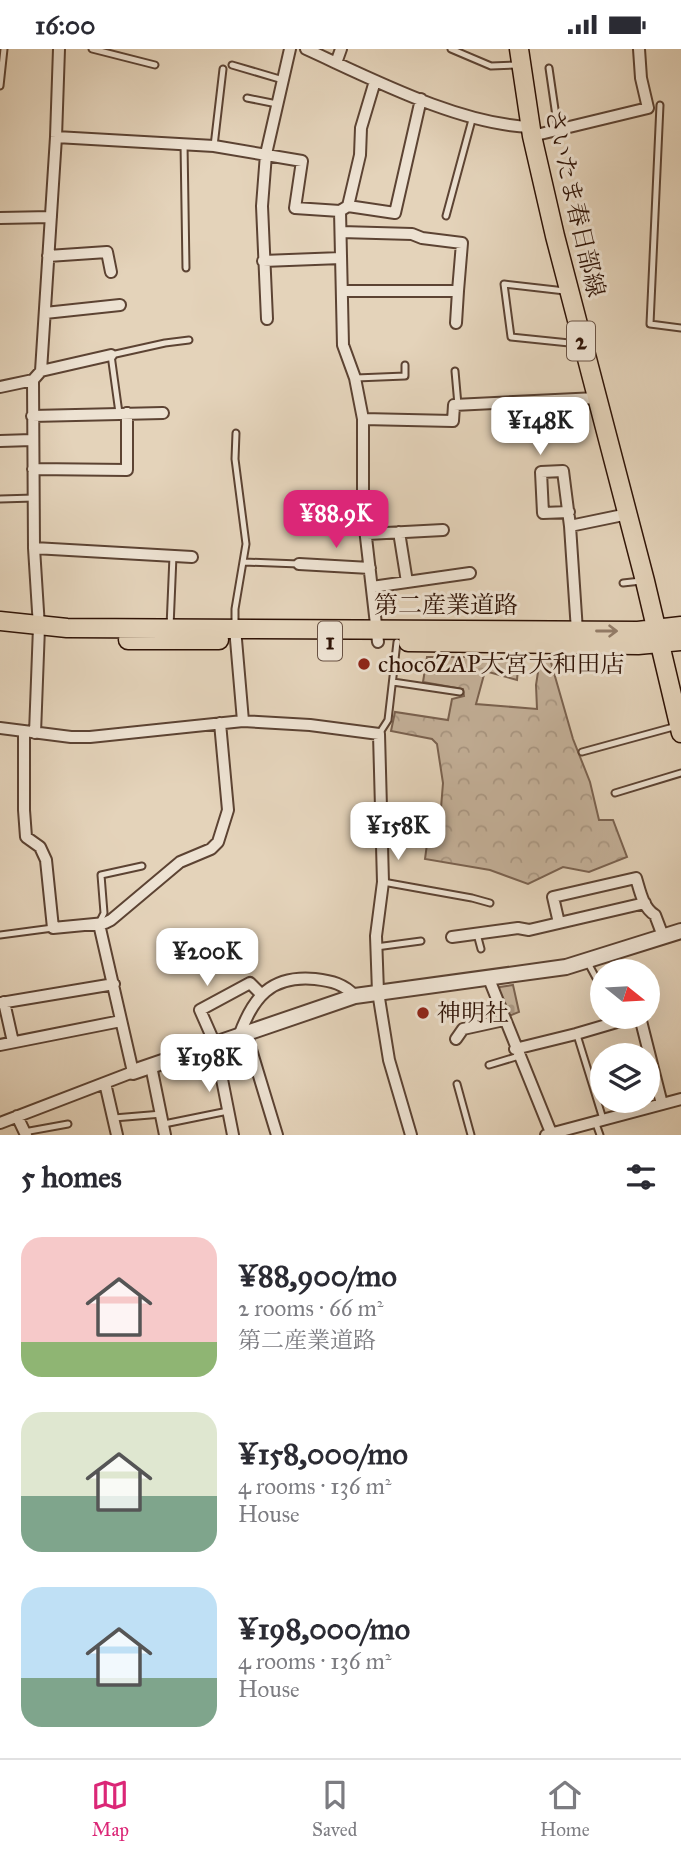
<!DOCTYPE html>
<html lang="en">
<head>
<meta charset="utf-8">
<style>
	:root { --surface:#fff; --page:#f2f2f3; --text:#2b2b33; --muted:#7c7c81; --line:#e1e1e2; --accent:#db2777 }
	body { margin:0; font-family:"IM FELL Great Primer","Noto Serif JP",serif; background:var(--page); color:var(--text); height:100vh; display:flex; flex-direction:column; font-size:26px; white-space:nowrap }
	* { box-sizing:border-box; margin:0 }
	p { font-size:23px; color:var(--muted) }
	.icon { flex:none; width:38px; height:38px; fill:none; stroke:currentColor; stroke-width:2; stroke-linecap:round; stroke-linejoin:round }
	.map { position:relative; height:1086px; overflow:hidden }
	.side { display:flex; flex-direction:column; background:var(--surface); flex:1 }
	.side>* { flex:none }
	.needle { width:46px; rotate:108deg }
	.fabs { position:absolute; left:590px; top:910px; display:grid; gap:14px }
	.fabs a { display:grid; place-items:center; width:70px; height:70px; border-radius:50%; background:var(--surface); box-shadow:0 7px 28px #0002; font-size:35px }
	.price { position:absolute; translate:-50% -60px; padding:0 16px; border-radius:14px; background:#fff; color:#222; font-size:23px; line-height:46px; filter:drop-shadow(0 2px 4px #0008) }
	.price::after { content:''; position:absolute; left:50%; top:42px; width:21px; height:16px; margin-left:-10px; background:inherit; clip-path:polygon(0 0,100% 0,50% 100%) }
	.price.active { background:var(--accent); color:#fff }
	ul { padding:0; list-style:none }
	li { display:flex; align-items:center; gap:21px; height:175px; padding:0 21px }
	li span { display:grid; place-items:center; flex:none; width:196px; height:140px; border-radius:21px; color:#555 }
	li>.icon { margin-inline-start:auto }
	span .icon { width:84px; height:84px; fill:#fffc; stroke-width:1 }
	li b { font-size:30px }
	h2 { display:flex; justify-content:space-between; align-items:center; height:84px; padding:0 21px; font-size:30px }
	.status { display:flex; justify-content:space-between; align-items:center; height:49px; padding:0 35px; background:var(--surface); direction:ltr }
	.status svg { height:19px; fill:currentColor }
	.tabs { display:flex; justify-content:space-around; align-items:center; height:98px; border-top:2px solid var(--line); background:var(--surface); font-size:19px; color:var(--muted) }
	.tabs a { display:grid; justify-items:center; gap:4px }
	.tabs .active { color:var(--accent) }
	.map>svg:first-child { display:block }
	.forest { fill:url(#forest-crowns); stroke:#7a6250; stroke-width:2 }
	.cemetery { fill:url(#cemetery-stones); stroke:#7a6250; stroke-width:2 }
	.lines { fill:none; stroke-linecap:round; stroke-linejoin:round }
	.service-casing { stroke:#5c4333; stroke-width:9 }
	.minor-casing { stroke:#5c4333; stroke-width:14 }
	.tertiary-casing { stroke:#5c4333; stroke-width:18 }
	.primary-casing { stroke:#2f1306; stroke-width:21 }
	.service { stroke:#ede2d2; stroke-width:5 }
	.minor { stroke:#ede2d2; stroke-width:10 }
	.tertiary { stroke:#ede2d2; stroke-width:14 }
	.primary { stroke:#e4d3ba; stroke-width:18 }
	.oneway { stroke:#937d69 }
	.poi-dot { fill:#8f2418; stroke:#ede2d2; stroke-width:2.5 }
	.labels { text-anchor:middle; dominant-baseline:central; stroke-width:6; stroke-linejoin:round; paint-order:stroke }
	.shield { fill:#ede2d2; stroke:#685143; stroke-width:2 }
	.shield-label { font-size:23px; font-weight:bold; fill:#2f1306 }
	.street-label { font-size:24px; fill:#2f1306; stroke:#ede2d2 }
	.poi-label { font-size:24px; fill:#2f1306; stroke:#ede2d2; text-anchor:start }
</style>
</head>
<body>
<div class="status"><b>16:00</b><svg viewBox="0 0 49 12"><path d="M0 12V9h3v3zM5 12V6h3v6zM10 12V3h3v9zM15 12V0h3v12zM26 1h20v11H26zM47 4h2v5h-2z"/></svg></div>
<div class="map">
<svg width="681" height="1086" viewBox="0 0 681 1086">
	<defs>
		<pattern id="forest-crowns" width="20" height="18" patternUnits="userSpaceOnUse" patternTransform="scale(1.75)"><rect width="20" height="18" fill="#c5b29b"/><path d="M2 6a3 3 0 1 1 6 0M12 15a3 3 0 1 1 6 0" fill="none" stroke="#aa9884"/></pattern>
		<pattern id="cemetery-stones" width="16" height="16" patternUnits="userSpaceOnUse" patternTransform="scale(1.75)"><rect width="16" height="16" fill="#c5b29b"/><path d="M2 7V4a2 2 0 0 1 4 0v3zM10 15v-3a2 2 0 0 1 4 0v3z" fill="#aa9884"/></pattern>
	</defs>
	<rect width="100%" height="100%" fill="#e4d3ba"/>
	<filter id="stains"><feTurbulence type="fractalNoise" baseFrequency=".00286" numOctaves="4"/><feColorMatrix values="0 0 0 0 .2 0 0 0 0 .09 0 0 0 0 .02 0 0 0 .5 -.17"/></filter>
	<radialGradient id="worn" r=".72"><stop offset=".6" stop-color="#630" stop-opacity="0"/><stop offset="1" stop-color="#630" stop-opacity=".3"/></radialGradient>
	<!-- forest -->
	<path class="forest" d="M427,608H519L517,631L485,622L476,655L537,660L536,636L540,610H550L573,690L590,733L599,771H613L627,808L589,823L563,818L528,835L490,821L425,810L429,780L441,759L443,734L437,695L432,690L391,682L395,663L448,671L452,650L464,647L463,640L423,633Z"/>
	<!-- cemetery -->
	<path class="cemetery" d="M513,936L519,963L509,967L498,941L500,938Z"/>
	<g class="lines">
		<!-- service casing -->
		<g class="service-casing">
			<path id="service" d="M92,0L155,16
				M451,0L491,17L518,16
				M232,16L283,31
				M549,19L558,81
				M0,37L4,0
				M247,49L277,55
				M660,56L650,275L681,279
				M184,95L186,219
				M214,97L223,20
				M446,167L473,67
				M565,242L504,235L511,288L579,295
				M455,322L458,356
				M356,329L405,327V316
				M119,364L111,306L165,294L189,291
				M0,450L34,449
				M244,513L299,515
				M623,534L641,532
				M235,575V560L246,495L235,410L236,384
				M170,578L173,507
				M393,633L460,643
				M379,685L388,671L397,593
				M582,703L677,677
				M615,744L681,724
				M383,833L472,849L490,854
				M99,874L104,864L101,826L142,817
				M477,885L481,900
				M0,886L53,879
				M376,898L421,892
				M588,914L602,940
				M577,986L603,1070
				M489,1016L519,1007
				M457,1035L471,1086
				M114,1069L162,1065
				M595,1072L600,1086
				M164,1075L228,1062
				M24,1083L68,1075"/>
		</g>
		<!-- minor casing -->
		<g class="minor-casing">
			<path id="minor" d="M306,0C372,30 458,75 530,78
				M336,14L341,0
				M375,32L361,79L360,106L348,157L395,164L421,50
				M532,87L648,59L641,29L639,0
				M56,88L214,97L302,112L295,159L340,162L348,157
				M340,162L343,296L355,329L363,370V462L378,593
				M0,169L51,168
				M341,183L412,185L422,189L462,194L458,242H342
				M48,207L107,203L111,223
				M263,212L341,209
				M45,264L120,256
				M267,270L262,157L266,105L290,0
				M456,274L458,242
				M41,322L111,306
				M0,338L33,331
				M32,367L163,364
				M363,370L453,372L454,356L597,349
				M0,392L32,391
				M33,420L127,421V364
				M569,463L543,464L541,423L563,422L570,477
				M399,483L407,533
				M367,485L443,481
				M34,499L192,508
				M299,515L370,519
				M372,538L470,524
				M235,579L243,672
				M577,582L570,477L628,465
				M0,679L71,688H90L243,672L310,676L379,685L383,833L376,887L378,943L389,1011L411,1086
				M24,684V761L26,788L40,798L46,811L53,879L105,874L111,871L180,813L211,800L218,793L228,761L220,674
				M35,684L39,578L34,499L33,331L41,322L56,88L59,0
				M559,874L553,848L636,829C640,842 643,859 655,866L663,887
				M452,888L518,879L529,881L645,854
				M489,930L552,1086
				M4,953L13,993
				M0,954L114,935
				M640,968L662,1055
				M246,984L277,1086
				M239,987C253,948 271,926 315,930C332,932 344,935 355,947
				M456,990L463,980L504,971
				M215,995L200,961L250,934L261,945
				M0,996L121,972
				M211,996L219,1015L233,1086
				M515,1000L576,985L634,968
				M151,1017L165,1086
				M105,1034L117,1086
				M17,1067L26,1086
				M0,1074L133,1023L99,875
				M546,1086L681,1050"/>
		</g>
		<!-- tertiary casing -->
		<g class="tertiary-casing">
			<path id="tertiary" d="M133,1023L355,947L566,918L681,882"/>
		</g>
		<!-- primary casing -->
		<g class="primary-casing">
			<path id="primary" d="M519,0L532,87L555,187L645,532L681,684
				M0,572L67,579L638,582L681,577
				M128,591H219
				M408,593L638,596L681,592"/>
		</g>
		<!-- service -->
		<use href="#service" class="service"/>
		<!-- minor -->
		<use href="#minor" class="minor"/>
		<!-- tertiary -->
		<use href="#tertiary" class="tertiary"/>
		<!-- primary -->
		<use href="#primary" class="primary"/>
	</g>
	<!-- one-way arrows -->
	<defs><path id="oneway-shaft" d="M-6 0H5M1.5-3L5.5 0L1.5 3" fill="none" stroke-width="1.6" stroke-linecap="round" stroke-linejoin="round" transform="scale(1.75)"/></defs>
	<use class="oneway" href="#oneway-shaft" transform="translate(607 582)"/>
	<!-- markers -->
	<g class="poi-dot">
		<circle cx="364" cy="615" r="7"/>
		<circle cx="423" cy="964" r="7"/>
	</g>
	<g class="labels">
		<!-- shield labels -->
		<g class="shield">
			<rect x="567" y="272.5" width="28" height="39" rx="5"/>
			<rect x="318" y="572.5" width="24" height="39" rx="5"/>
		</g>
		<g class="shield-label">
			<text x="581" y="292">2</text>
			<text x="330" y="592">1</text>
		</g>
		<!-- street labels -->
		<g class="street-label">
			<text transform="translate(575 154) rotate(77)">さいたま春日部線</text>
			<text x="446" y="556">第二産業道路</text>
		</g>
		<!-- poi labels -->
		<g class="poi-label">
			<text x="378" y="615">chocoZAP大宮大和田店</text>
			<text x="437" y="964">神明社</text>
		</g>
	</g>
	<rect width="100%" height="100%" filter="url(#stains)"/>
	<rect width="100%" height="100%" fill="url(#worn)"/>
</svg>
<div class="fabs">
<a><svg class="needle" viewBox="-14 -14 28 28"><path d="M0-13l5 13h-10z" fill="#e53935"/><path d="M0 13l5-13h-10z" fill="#7c7c81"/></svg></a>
<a><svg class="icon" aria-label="layers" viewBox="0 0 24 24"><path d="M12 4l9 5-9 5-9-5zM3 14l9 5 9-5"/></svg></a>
</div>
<b class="price" style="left:540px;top:408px">¥148K</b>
<b class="price active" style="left:336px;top:501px">¥88.9K</b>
<b class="price" style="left:398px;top:813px">¥158K</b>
<b class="price" style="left:207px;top:939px">¥200K</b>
<b class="price" style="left:209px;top:1045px">¥198K</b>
</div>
<section class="side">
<h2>5 homes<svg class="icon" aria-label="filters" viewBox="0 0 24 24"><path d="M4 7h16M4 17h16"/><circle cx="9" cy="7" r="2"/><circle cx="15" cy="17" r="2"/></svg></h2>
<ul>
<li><span style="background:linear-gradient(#f6c9c9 75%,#8fb573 0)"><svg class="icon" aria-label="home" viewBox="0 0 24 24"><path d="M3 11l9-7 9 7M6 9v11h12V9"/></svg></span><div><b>¥88,900/mo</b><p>2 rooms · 66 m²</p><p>第二産業道路</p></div></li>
<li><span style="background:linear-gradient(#dfe7d0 60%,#7fa58c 0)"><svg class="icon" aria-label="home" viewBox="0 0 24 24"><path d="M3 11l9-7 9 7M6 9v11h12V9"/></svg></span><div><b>¥158,000/mo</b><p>4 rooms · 136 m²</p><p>House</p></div></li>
<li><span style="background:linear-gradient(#bfe0f5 65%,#7fa58c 0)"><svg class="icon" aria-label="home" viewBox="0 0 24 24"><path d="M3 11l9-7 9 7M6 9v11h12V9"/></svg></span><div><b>¥198,000/mo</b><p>4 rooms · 136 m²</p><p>House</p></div></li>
</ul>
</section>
<nav class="tabs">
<a class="active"><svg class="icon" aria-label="map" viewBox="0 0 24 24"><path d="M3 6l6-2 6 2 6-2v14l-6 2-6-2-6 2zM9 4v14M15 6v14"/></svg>Map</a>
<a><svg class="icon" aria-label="saved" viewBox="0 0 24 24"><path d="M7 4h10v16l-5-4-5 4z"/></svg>Saved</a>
<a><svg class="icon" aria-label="home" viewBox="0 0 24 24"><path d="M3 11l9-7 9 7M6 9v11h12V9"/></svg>Home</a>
</nav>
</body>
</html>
